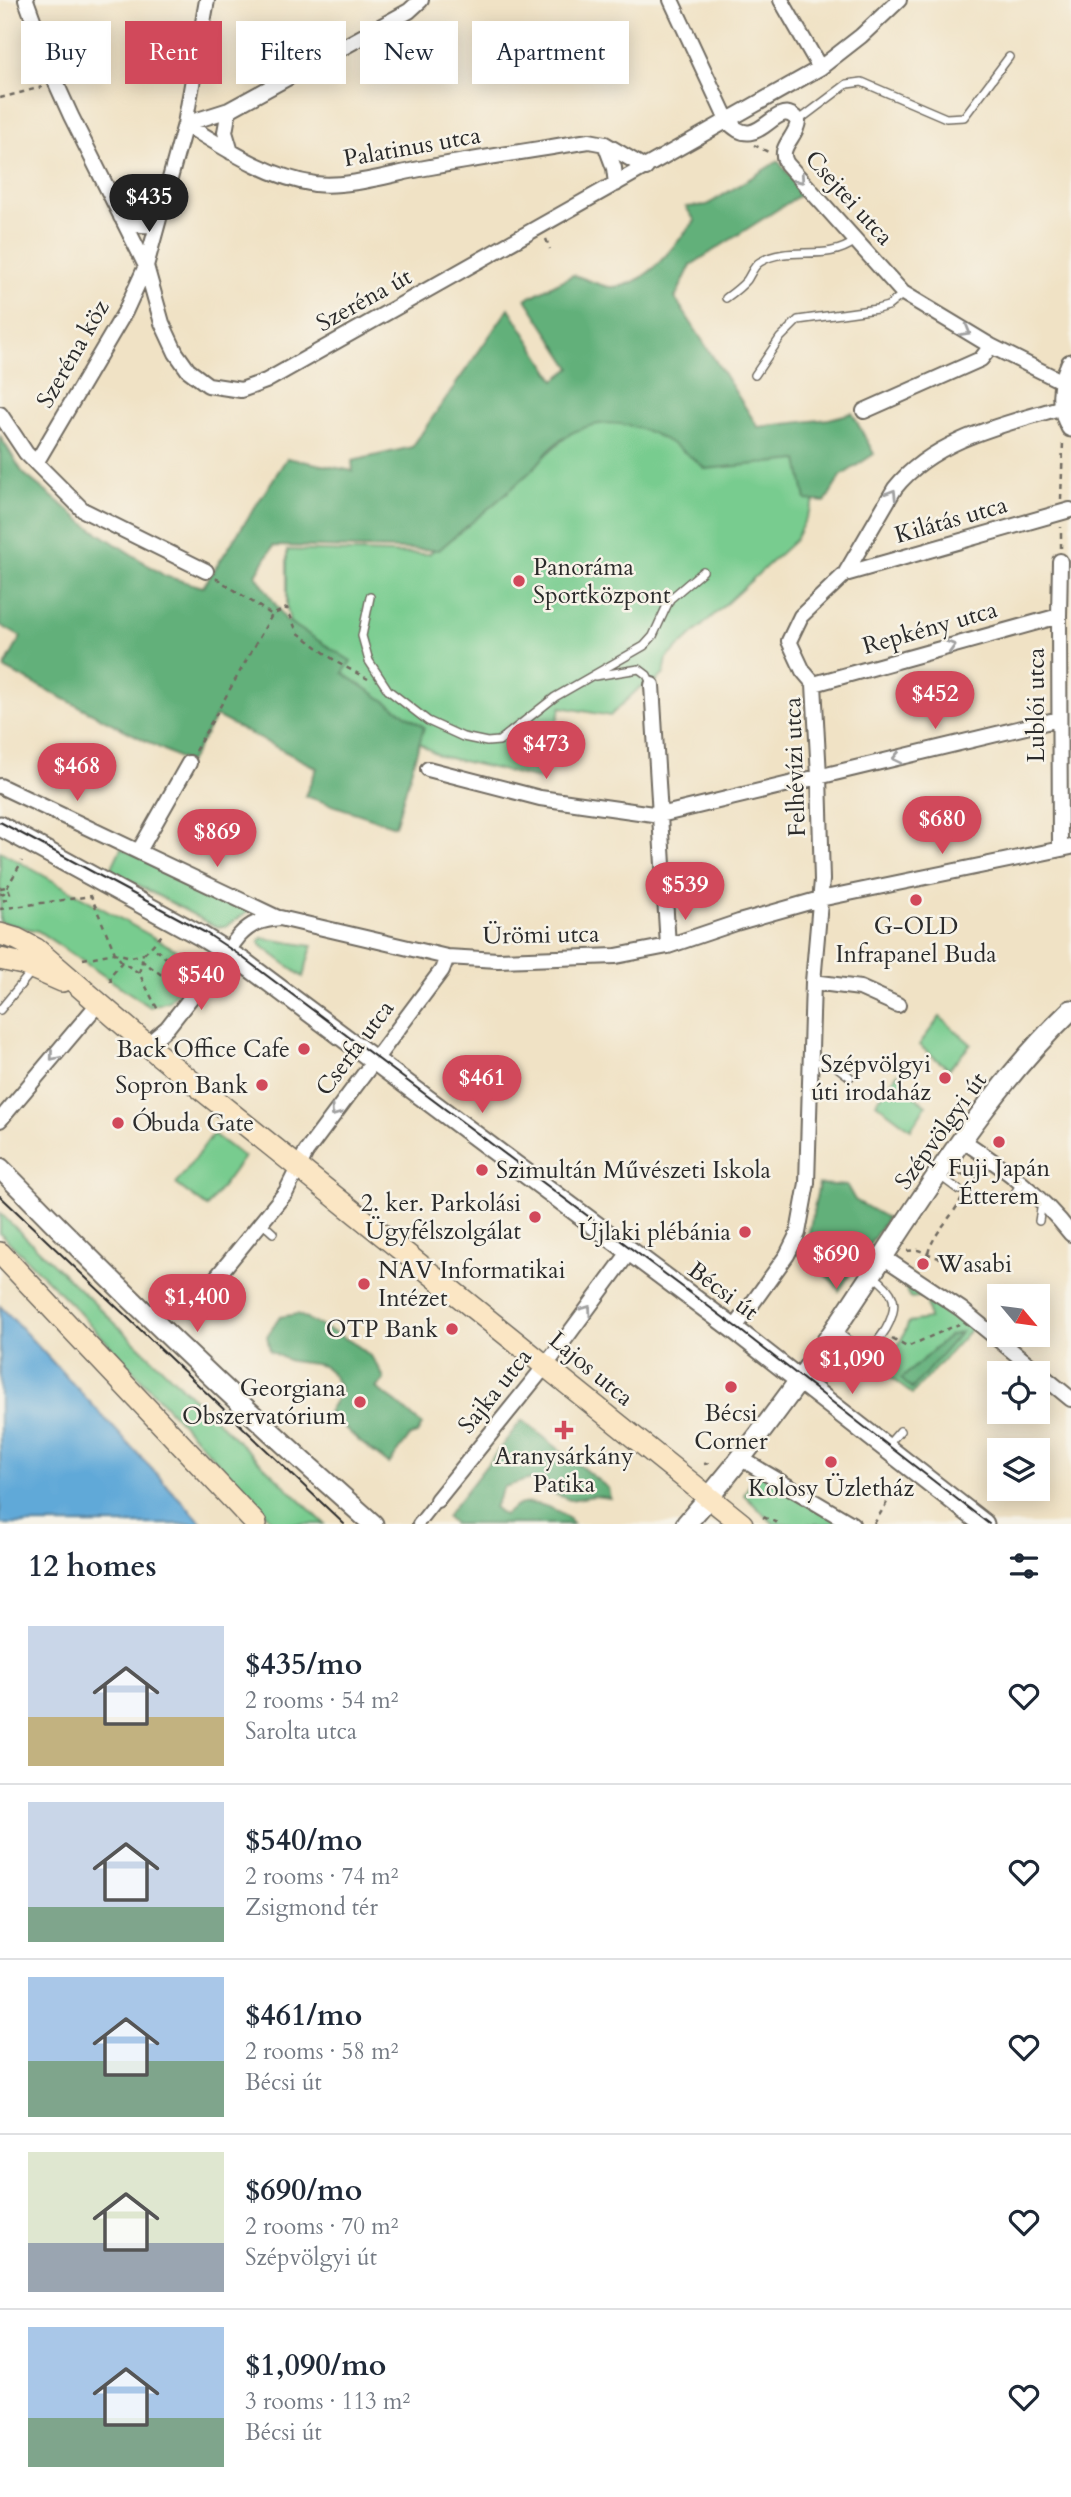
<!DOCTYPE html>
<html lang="en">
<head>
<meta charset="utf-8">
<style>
	:root { --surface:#fff; --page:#f2f2f3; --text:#1f2937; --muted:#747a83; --line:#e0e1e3; --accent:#d1495b }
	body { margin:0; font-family:Cardo,serif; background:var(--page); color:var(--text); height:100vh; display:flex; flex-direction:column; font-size:26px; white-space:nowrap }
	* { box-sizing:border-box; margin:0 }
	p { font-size:23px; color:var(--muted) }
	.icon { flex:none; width:38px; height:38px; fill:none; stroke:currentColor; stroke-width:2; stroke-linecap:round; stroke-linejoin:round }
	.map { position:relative; height:1524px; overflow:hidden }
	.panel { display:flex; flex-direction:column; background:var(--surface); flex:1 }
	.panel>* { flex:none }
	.guide { position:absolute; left:21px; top:21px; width:700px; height:63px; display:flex; gap:14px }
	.needle { width:46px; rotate:119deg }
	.fabs { position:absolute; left:987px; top:1284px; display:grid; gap:14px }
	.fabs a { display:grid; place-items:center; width:63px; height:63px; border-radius:0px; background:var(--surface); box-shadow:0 4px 18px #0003; font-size:35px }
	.price { position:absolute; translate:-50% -60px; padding:0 16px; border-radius:24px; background:var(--accent); color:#fff; font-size:23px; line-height:46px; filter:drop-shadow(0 2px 4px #0008) }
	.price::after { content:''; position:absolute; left:50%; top:42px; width:21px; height:16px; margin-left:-10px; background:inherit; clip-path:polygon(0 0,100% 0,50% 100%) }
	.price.on { background:#222; color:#fff }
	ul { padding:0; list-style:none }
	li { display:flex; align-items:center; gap:21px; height:175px; padding:0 28px }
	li+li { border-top:2px solid var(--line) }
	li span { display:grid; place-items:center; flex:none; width:196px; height:140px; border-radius:0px; color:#555 }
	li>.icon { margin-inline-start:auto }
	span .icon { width:84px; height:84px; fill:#fffc; stroke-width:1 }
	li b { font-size:30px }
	h2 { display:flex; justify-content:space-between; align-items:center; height:84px; padding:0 28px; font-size:30px }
	.pill { padding:0 24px; border-radius:0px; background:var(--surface); box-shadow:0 4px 18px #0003; font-size:24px; line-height:63px }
	.pill.on { background:var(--accent); color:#fff }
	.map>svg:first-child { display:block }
	.green { fill:#78cc8f; stroke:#527c5d; stroke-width:2 }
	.forest { fill:#62b07a; stroke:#466e52; stroke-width:2 }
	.water { fill:#60a9d8; stroke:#466a82; stroke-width:2 }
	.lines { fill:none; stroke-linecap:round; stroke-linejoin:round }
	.service-casing { stroke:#706b61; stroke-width:10 }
	.pedestrian-casing { stroke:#706b61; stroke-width:14 }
	.minor-casing { stroke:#706b61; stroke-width:18 }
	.tertiary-casing { stroke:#706b61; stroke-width:23 }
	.secondary-casing { stroke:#706b61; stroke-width:24 }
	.path { stroke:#706b61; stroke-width:2.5; stroke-dasharray:5 5; stroke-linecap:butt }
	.service { stroke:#fff; stroke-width:7 }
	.pedestrian { stroke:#fff; stroke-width:10 }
	.minor { stroke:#fff; stroke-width:14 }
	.tertiary { stroke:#fff; stroke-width:19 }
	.secondary { stroke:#fbe6c4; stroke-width:21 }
	.tram { stroke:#2b2b2b; stroke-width:2 }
	.oneway { stroke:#a0a0a0 }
	.poi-dot { fill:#d1495b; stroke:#f7f3e8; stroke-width:2.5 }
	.labels { text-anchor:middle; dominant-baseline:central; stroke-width:5; stroke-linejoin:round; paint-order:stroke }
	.street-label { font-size:24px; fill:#2b2b2b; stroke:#f7f3e8 }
	.poi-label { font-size:24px; fill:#2b2b2b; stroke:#f7f3e8; text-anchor:end }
</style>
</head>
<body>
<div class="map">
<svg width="1071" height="1524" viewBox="0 0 1071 1524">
	<rect width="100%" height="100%" fill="#f7f3e8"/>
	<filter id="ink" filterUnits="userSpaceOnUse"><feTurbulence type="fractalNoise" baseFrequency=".0143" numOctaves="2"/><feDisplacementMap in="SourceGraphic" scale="14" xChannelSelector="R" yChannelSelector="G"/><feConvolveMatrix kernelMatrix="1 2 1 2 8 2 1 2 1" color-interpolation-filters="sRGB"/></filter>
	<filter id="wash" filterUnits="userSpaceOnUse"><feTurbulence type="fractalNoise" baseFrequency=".00686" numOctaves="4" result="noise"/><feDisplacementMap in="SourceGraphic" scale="28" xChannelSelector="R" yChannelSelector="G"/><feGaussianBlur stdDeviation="1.57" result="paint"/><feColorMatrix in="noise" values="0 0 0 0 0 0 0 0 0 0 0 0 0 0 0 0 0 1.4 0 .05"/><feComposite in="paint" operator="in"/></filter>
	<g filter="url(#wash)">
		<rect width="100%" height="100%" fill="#f0e2c5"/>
		<!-- green -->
		<path class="green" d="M592,415L802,455L815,500L795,540L667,658L664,674L652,685L639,688L610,716L561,707L540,779L440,756L391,726L291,629L287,608V550L429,554Z
			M121,848L252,909L227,926L216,927L112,871L111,869Z
			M0,851L201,964L169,1001L150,1007L38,931L0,922Z
			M262,938L312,946L303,977L263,947L259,942Z
			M940,1017L971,1044L949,1069L919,1045Z
			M898,1073L906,1084L904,1089L926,1105L911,1129L876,1103Z
			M213,1134L244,1157L207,1207L176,1184Z
			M0,1213L307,1507L325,1524H275L75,1308L0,1233Z
			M901,1273L964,1315L972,1328L912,1394L875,1366L900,1343L909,1322L929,1319L926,1296L910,1298Z
			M756,1471L846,1524H774L744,1495Z"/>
		<!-- forest -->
		<path class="forest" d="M778,161L803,193L691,265L675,298L758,427L829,419L852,413L874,454L841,476L825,502L806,500L798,460L706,469C664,433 609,402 558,442C548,449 542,461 533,469C503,498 470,523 439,550L273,546L256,575L286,620L351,661L343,673L424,727L395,826L305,796L317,768L216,716L189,763L4,668L21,637L0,625V436L23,473L88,526L165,576L203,587L287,458L353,471L352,461L412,447L509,308L555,380L571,368L526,299L573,275C585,278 599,286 610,287C647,289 673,245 695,221L686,207L707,205Z
			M819,1184L847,1186L855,1200L887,1218L839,1291C832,1277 823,1274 809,1267L805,1251Z
			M298,1314C327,1332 374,1343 384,1380L376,1388L396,1402L422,1425L417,1434L410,1436L389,1464L359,1441L328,1412L341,1391C328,1359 320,1366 291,1361C284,1360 277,1354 270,1351L267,1336L280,1317Z
			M961,1332L912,1389L901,1379L949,1336Z
			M522,1420L608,1488L610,1498L594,1496L570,1500L550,1492L530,1479L504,1487L494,1507L504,1515C509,1512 515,1506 519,1505C536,1500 564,1510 573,1524H454L446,1517Z"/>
		<!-- water -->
		<path class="water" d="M0,1306L9,1315L203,1524H0Z"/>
	</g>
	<g filter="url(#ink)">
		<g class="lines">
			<!-- service casing -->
			<g class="service-casing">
				<path id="service" d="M798,121L847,84L862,82L946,118L964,117L1009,57
					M726,298C733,293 741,287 747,280C751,274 754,265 760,262C790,244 827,263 855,241
					M755,375L780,338L798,320L877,309L888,306L903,294
					M370,597L362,636L369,661L388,690L428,721L463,737L487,742L499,741L555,697L644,646L653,636L670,599L703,571
					M595,676L639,669L647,675L652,685
					M0,1010L32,971
					M811,1061L833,1064L850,1077
					M940,1176L959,1190
					M1013,1196L1022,1182
					M1039,1221L1042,1203
					M262,1223L273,1233
					M837,1332L859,1348L866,1349C876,1345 880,1338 886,1329C900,1304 895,1291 872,1275
					M886,1447L900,1431"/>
			</g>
			<!-- pedestrian casing -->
			<g class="pedestrian-casing">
				<path id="pedestrian" d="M418,1524L437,1500"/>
			</g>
			<!-- minor casing -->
			<g class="minor-casing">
				<path id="minor" d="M26,0L56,83L71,116L146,266L162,323L176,353L188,370L208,385L241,390L266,381L820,68L861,36L899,0
					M671,0L727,120C759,159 776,92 798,121C797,138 776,147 787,164L903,293L991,346L1063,382
					M781,0L820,68
					M229,110L225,132L231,152
					M185,124C225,148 267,177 315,184C348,188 392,174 425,168C480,158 534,150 589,141L605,144L646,168
					M185,124L229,110L409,11L421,0
					M605,144L614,168L616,184
					M121,217C135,224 143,229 158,222
					M864,411L981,359L991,346
					M0,414L26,453L83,510L206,571
					M36,463L125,312L146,266L185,124L207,0
					M845,574L1070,510
					M814,684L1059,616
					M652,685L668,946
					M428,769L540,798L660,815L1059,719
					M0,786L278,918
					M1060,849L1059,616L1060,561
					M139,851L189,763
					M813,982L860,988L898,1005
					M148,1044L167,1028L239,936C252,922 262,920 280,918L447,957L498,960L616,956L668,946L739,922L820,899L1071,847
					M0,1120L98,1004
					M962,1140C1004,1168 1040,1194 1071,1234
					M883,1257L961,1309L1071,1399
					M189,1311L286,1192L306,1152L442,970L447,957
					M734,1329L787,1255L798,1233L807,1183L813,982L822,880L819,776L814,684L803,671L789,641L801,616L845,574L895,488C934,439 1005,424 1063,407
					M740,1458L852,1524
					M437,1500L546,1365L630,1251"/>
			</g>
			<!-- tertiary casing -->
			<g class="tertiary-casing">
				<path id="tertiary" d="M1071,364C1061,386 1059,405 1071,427
					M0,826L201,936L243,962L734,1329L984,1524
					M0,1168C120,1291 244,1410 373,1524
					M686,1524C755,1445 816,1360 873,1272C933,1181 992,1086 1071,1010"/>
			</g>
			<!-- secondary casing -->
			<g class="secondary-casing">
				<path id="secondary" d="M0,934L17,939L36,949L160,1056L742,1524
					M0,959L23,964L62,981
					M0,1253L256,1524"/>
			</g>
			<!-- path -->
			<path class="path" d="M0,98L42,87
				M754,145L770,153
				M546,239L550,249
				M1061,499L1063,442L1065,441
				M1061,548V527
				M216,578L272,615
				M195,751L272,615L287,608L297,632L338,663L368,679
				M0,888L7,887L10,894L7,899L0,902
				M0,894L4,893L22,861
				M0,909L91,896L115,953L122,962L139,973L159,1012
				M83,959L115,953L131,957L144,954
				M141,960L163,976L173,964L153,947
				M139,973L144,954L163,934
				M111,982L110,976L122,962
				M959,1175L980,1172
				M969,1187L981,1170
				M907,1251L918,1250L939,1258
				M928,1253C934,1232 952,1218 961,1199
				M892,1339L907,1347L959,1324
				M704,1464L710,1463
				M763,1517L780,1524
				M874,1524L901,1479"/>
			<!-- service -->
			<use href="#service" class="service"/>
			<!-- pedestrian -->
			<use href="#pedestrian" class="pedestrian"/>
			<!-- minor -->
			<use href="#minor" class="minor"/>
			<!-- tertiary -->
			<use href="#tertiary" class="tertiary"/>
			<!-- secondary -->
			<use href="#secondary" class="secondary"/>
			<!-- tram -->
			<path class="tram" d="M0,822L206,933L238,954L736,1327L989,1524
				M0,1196L344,1524"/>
		</g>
		<!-- one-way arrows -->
		<defs><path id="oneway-chevron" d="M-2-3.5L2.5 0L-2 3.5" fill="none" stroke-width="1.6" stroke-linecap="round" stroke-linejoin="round" transform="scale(1.75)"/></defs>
		<g class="oneway">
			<use href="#oneway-chevron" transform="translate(800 179) rotate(48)"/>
			<use href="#oneway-chevron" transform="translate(966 331) rotate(30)"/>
			<use href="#oneway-chevron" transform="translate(892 494) rotate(-58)"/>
			<use href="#oneway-chevron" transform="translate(951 646) rotate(-16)"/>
			<use href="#oneway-chevron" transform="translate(897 758) rotate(167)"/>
			<use href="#oneway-chevron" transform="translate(54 1056) rotate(130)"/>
			<use href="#oneway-chevron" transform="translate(335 1112) rotate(126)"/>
			<use href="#oneway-chevron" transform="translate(587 1310) rotate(-54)"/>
		</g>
	</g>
	<!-- markers -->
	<g class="poi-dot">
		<circle cx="519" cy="581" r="7"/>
		<circle cx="916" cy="900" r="7"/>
		<circle cx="304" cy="1049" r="7"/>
		<circle cx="945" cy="1078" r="7"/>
		<circle cx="262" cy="1085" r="7"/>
		<circle cx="118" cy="1123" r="7"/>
		<circle cx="999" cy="1142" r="7"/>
		<circle cx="482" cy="1170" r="7"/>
		<circle cx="535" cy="1217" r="7"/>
		<circle cx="745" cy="1232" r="7"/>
		<circle cx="923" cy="1264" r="7"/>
		<circle cx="364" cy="1284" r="7"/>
		<circle cx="452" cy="1329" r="7"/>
		<circle cx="731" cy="1387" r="7"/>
		<circle cx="360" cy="1402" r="7"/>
		<path d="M560.5 1419.5h7v7h7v7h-7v7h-7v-7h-7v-7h7z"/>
		<circle cx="831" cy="1462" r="7"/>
	</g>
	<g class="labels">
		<!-- street labels -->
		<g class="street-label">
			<text transform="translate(412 147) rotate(-10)">Palatinus utca</text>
			<text transform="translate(849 198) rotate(48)">Csejtei utca</text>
			<text transform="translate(364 300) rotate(-29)">Szeréna út</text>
			<text transform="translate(73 354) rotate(-60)">Szeréna köz</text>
			<text transform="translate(951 520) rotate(-16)">Kilátás utca</text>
			<text transform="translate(930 628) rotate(-16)">Repkény utca</text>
			<text transform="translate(1036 705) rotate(-90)">Lublói utca</text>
			<text transform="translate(795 767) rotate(-92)">Felhévízi utca</text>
			<text transform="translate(541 935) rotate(-1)">Ürömi utca</text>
			<text transform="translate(355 1048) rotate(-53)">Cserfa utca</text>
			<text transform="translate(941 1131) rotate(-54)">Szépvölgyi út</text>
			<text transform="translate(723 1291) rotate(37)">Bécsi út</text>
			<text transform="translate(591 1369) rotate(40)">Lajos utca</text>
			<text transform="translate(495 1391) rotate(-51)">Sajka utca</text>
		</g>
		<!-- poi labels -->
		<g class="poi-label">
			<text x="533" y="567" text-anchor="start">Panoráma<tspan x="533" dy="28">Sportközpont</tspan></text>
			<text x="916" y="926" text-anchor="middle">G-OLD<tspan x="916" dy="28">Infrapanel Buda</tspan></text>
			<text x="290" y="1049">Back Office Cafe</text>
			<text x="931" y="1064">Szépvölgyi<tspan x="931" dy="28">úti irodaház</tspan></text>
			<text x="248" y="1085">Sopron Bank</text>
			<text x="132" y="1123" text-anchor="start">Óbuda Gate</text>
			<text x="999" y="1168" text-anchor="middle">Fuji Japán<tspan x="999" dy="28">Étterem</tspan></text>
			<text x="496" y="1170" text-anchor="start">Szimultán Művészeti Iskola</text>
			<text x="521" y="1203">2. ker. Parkolási<tspan x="521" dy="28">Ügyfélszolgálat</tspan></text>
			<text x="731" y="1232">Újlaki plébánia</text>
			<text x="937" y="1264" text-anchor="start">Wasabi</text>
			<text x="378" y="1270" text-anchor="start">NAV Informatikai<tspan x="378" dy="28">Intézet</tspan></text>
			<text x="438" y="1329">OTP Bank</text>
			<text x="346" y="1388">Georgiana<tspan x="346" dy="28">Obszervatórium</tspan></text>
			<text x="731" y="1413" text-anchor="middle">Bécsi<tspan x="731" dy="28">Corner</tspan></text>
			<text x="564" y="1456" text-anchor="middle">Aranysárkány<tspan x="564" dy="28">Patika</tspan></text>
			<text x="831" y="1488" text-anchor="middle">Kolosy Üzletház</text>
		</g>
	</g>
</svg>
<div class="fabs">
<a><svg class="needle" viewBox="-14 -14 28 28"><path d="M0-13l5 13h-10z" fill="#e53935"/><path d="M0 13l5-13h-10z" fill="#747a83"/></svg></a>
<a><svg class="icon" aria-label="locate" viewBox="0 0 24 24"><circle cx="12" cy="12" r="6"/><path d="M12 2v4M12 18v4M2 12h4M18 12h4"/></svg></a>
<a><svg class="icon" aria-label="layers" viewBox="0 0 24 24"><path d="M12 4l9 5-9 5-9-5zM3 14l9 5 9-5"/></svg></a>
</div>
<b class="price on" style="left:149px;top:234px">$435</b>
<b class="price" style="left:935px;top:731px">$452</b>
<b class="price" style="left:546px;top:781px">$473</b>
<b class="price" style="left:77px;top:803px">$468</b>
<b class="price" style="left:942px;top:856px">$680</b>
<b class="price" style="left:217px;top:869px">$869</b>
<b class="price" style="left:685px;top:922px">$539</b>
<b class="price" style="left:201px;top:1012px">$540</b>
<b class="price" style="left:482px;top:1115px">$461</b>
<b class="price" style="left:836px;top:1291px">$690</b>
<b class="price" style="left:197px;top:1334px">$1,400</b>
<b class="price" style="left:852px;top:1396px">$1,090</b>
<div class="guide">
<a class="pill">Buy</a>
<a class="pill on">Rent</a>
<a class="pill">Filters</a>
<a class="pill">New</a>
<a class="pill">Apartment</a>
</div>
</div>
<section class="panel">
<h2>12 homes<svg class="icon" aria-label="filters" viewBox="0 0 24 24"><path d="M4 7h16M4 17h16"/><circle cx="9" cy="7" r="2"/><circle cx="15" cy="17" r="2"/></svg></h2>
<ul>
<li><span style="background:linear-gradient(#c9d6e8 65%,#c2b280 0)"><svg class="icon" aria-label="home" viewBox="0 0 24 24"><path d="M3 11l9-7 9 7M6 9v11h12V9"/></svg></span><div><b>$435/mo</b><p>2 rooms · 54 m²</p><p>Sarolta utca</p></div><svg class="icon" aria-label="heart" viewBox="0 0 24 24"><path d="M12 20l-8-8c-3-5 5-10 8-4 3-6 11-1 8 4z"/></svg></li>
<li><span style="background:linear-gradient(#c9d6e8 75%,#7fa58c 0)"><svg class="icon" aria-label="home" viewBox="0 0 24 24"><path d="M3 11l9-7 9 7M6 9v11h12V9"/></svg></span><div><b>$540/mo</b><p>2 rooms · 74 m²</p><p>Zsigmond tér</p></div><svg class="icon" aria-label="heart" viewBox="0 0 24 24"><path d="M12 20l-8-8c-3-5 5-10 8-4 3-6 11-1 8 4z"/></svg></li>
<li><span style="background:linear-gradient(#a9c7e8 60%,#7fa58c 0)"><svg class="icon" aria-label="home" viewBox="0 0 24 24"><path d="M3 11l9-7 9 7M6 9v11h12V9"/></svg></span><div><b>$461/mo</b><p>2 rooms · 58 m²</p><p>Bécsi út</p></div><svg class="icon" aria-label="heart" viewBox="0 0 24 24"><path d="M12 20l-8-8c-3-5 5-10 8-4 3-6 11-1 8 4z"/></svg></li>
<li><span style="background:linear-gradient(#dfe7d0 65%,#9aa5b1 0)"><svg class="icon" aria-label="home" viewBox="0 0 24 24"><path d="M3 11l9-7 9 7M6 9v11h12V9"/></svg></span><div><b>$690/mo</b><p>2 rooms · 70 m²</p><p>Szépvölgyi út</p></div><svg class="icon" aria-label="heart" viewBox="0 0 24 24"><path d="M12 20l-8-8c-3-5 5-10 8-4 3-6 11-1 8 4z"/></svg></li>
<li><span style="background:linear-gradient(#a9c7e8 65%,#7fa58c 0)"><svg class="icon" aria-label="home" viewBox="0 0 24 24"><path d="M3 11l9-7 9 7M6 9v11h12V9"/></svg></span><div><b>$1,090/mo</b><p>3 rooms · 113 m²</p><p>Bécsi út</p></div><svg class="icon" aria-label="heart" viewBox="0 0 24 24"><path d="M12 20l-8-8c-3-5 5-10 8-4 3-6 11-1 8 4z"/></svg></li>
</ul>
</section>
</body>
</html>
